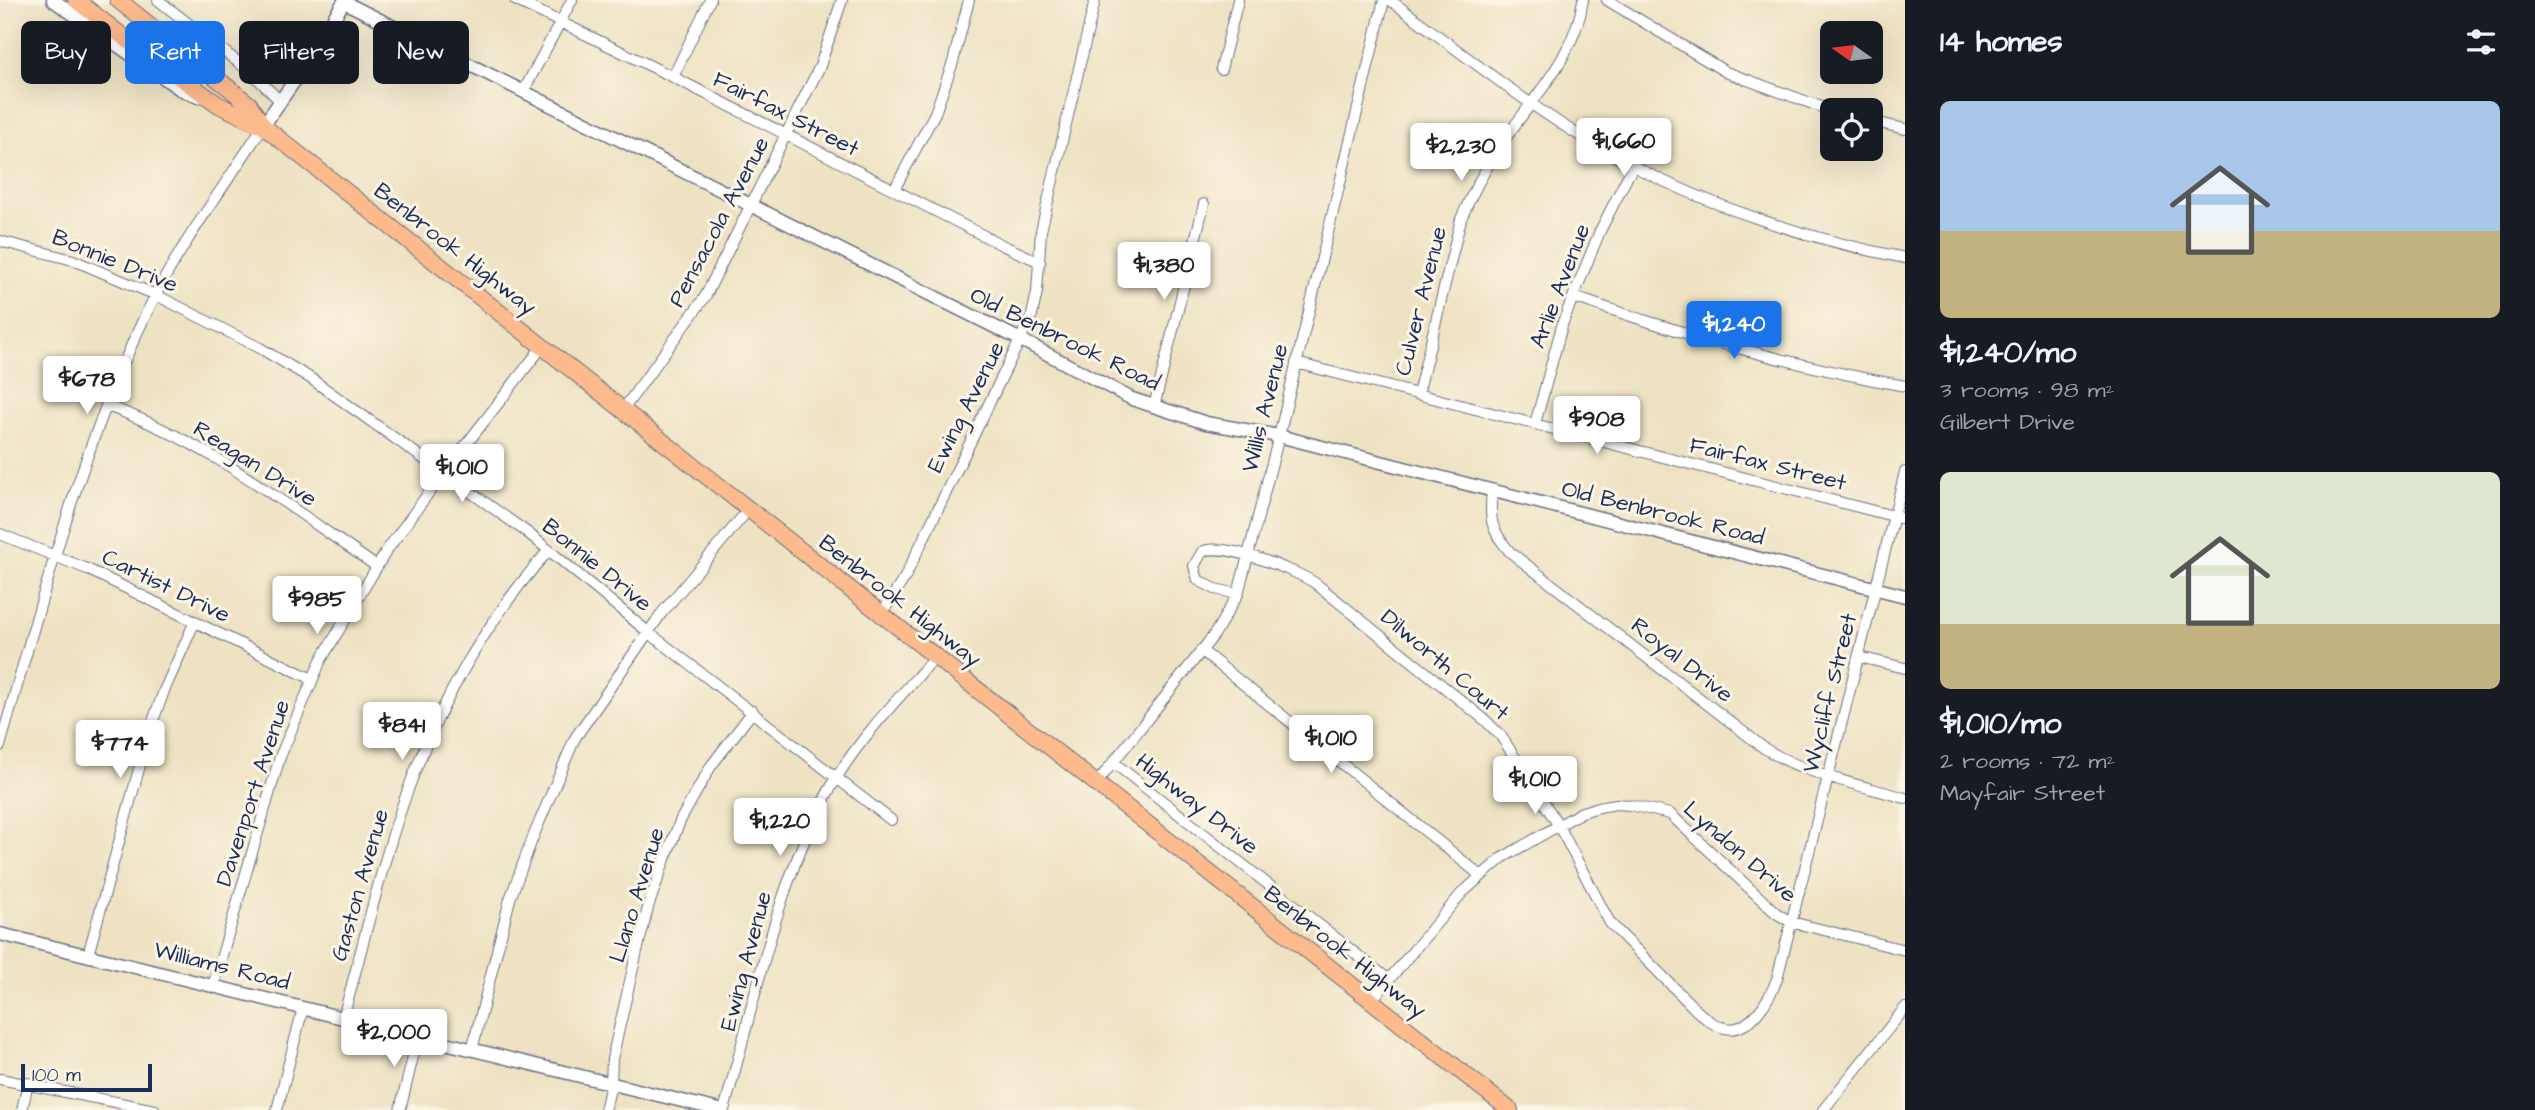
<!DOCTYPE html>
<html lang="en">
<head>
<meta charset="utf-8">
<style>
	:root { --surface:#171b24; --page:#242831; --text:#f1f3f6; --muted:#9ea1a6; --accent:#1a73e8 }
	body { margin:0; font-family:"Architects Daughter",sans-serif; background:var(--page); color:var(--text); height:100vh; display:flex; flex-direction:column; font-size:26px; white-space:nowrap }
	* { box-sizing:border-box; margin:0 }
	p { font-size:23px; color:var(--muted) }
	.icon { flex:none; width:38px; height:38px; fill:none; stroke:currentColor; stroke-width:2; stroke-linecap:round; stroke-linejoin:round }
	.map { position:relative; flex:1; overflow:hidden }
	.side { display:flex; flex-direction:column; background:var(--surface); width:630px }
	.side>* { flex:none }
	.banner { position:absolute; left:21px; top:21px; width:665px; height:63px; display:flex; gap:14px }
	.needle { width:46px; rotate:284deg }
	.tools { position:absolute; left:1820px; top:21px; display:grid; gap:14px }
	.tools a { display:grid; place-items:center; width:63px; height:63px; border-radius:10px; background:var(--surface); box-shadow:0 7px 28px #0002; font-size:35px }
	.scale { position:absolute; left:21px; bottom:18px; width:131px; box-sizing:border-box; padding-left:7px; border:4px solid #1b2f5e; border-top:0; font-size:19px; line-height:24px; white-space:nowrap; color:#1b2f5e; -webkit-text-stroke:5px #fcf5e5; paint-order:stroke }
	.price { position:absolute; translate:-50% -60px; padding:0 16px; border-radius:7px; background:#fff; color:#222; font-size:23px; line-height:46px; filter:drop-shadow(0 2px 4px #0008) }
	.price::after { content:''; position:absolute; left:50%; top:42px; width:21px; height:16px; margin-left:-10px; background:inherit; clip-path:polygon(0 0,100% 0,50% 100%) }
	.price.selected { background:var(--accent); color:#fff }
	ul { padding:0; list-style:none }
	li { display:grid; align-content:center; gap:14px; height:371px; padding:0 35px }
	li span { display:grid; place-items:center; height:217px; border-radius:10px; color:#555 }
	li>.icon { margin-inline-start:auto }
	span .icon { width:126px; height:126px; fill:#fffc; stroke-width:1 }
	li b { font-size:30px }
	h2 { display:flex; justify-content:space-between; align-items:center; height:84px; padding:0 35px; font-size:30px }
	.chip { padding:0 24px; border-radius:10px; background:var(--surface); box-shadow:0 7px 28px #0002; font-size:24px; line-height:63px }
	.chip.selected { background:var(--accent); color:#fff }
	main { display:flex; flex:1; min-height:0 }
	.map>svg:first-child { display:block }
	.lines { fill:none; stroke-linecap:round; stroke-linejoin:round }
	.minor-casing { stroke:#656e81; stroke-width:12 }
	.tertiary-casing { stroke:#656e81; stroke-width:15 }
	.primary-casing { stroke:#656e81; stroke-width:18 }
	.minor { stroke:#fff; stroke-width:10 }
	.tertiary { stroke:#fff; stroke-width:12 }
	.primary { stroke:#fcba8d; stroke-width:16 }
	.labels { text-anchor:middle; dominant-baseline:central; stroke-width:6; stroke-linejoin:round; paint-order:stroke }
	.street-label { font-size:23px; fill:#1b2f5e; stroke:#fcf5e5 }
</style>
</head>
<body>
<main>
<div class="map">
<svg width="1905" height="1110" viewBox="0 0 1905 1110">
	<rect width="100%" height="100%" fill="#fcf5e5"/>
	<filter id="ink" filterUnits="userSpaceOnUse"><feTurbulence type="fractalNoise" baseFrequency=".0143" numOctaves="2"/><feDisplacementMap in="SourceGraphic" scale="14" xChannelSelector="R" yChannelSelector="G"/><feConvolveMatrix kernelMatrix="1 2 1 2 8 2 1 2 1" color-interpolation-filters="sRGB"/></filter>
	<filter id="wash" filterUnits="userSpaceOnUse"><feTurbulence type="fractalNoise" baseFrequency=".00686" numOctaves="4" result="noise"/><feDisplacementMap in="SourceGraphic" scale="28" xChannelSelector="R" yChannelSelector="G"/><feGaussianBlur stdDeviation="1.57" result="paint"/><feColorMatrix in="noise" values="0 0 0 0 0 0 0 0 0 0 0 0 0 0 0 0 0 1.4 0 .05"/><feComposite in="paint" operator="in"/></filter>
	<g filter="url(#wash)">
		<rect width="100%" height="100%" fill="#eee2c2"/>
	</g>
	<g filter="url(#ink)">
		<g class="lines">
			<!-- minor casing -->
			<g class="minor-casing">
				<path id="minor" d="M158,0L252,73L281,102
					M515,0L673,77L1004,246L1040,262
					M1390,0C1469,58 1546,121 1633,166C1716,209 1813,240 1905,258
					M1607,0L1726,72L1832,111
					M1221,69L1238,0
					M673,77L710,0
					M523,92L572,0
					M1871,121L1905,129
					M894,190L935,113L953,62L969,0
					M0,241L73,260L156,295L260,348L310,378L528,533L648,632L891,820
					M1574,297C1681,334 1793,366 1905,386
					M1296,363L1905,519
					M1418,394L1461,219C1471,195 1484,171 1499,148C1530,100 1575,59 1583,0
					M107,406C205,440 291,508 376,566
					M1154,407L1204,204
					M622,411L705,297L820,66L842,0
					M1535,424L1563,322L1600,231L1633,166
					M1492,491C1489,520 1491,530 1510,552L1764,748C1806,775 1857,784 1905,798
					M0,534L87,569L312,679
					M1238,594L1215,589L1198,580L1194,566L1202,552C1222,541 1295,570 1315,583L1485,720L1501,736L1559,826L1610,923L1697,1011C1705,1018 1714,1026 1725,1028C1750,1034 1770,998 1777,979L1905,472
					M881,615L905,577L1032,315L1037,292L1041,231L1095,0
					M1201,650L1480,875
					M1859,657L1905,668
					M0,746C43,596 84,435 155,296C186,236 228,182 263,126
					M1113,762L1389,980
					M1096,784L1214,635L1238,594L1279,436L1384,0
					M88,955L150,729L164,691L195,621
					M213,986L280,757L321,660L387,550L430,491L542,347
					M1371,1001L1462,893L1502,858L1582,812L1599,807L1616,804L1630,805L1670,814L1776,913L1791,922L1905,950
					M343,1018C364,943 382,860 409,787C440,702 488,618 549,550
					M472,1050L510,899L533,837L575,738L661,614L748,510
					M0,1079L155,1110
					M22,1110L28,1083
					M277,1110L303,1008
					M400,1110L418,1036
					M605,1110L611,1084L612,1059L637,951L649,904L665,859L681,819L711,766L753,711
					M724,1110C756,1000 777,875 837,777C864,733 901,696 935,657
					M1823,1110L1905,1008"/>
			</g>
			<!-- tertiary casing -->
			<g class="tertiary-casing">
				<path id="tertiary" d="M53,0L180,89L198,97
					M344,2L1021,340L1132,399L1206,423L1279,436L1905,596
					M263,126L295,80L345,0
					M0,934L719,1110"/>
			</g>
			<!-- primary casing -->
			<g class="primary-casing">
				<path id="primary" d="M76,0L130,42L219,105L263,126L1510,1110
					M118,0L249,104L262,124"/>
			</g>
			<!-- minor -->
			<use href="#minor" class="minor"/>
			<!-- tertiary -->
			<use href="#tertiary" class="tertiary"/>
			<!-- primary -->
			<use href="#primary" class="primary"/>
		</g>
	</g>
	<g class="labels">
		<!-- street labels -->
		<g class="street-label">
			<text transform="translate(786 114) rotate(27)">Fairfax Street</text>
			<text transform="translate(719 222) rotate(-62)">Pensacola Avenue</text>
			<text transform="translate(455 249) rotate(38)">Benbrook Highway</text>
			<text transform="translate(115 261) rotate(22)">Bonnie Drive</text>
			<text transform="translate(1560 286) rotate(-69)">Arlie Avenue</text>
			<text transform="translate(1421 301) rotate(-76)">Culver Avenue</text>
			<text transform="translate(1065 339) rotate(26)">Old Benbrook Road</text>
			<text transform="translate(966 407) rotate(-63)">Ewing Avenue</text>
			<text transform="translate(1265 408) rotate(-76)">Willis Avenue</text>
			<text transform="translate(255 464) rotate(32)">Reagan Drive</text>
			<text transform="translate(1768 464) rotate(14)">Fairfax Street</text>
			<text transform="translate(1663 513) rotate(14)">Old Benbrook Road</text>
			<text transform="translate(597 565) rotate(39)">Bonnie Drive</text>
			<text transform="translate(166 586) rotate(26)">Cartist Drive</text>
			<text transform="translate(900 601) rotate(38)">Benbrook Highway</text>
			<text transform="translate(1682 660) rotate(38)">Royal Drive</text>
			<text transform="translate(1445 665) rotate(40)">Dilworth Court</text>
			<text transform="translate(1830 693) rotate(-76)">Wycliff Street</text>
			<text transform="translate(253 793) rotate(-72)">Davenport Avenue</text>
			<text transform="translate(1197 804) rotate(38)">Highway Drive</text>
			<text transform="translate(1740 852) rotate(41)">Lyndon Drive</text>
			<text transform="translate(360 885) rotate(-74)">Gaston Avenue</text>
			<text transform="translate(637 895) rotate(-73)">Llano Avenue</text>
			<text transform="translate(1345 952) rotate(38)">Benbrook Highway</text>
			<text transform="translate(746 961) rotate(-75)">Ewing Avenue</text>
			<text transform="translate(222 966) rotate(14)">Williams Road</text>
		</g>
	</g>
</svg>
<div class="tools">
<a><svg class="needle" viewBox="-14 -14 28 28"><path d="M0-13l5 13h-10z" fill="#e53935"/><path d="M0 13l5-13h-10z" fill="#9ea1a6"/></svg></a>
<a><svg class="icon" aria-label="locate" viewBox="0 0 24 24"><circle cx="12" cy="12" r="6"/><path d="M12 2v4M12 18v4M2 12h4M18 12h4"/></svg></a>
</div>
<div class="scale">100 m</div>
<b class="price" style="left:1624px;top:178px">$1,660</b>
<b class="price" style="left:1461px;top:183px">$2,230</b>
<b class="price" style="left:1164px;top:302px">$1,380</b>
<b class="price selected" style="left:1734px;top:361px">$1,240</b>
<b class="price" style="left:87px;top:416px">$678</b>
<b class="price" style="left:1597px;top:456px">$908</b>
<b class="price" style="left:462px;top:504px">$1,010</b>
<b class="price" style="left:317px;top:636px">$985</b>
<b class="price" style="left:402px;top:762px">$841</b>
<b class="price" style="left:1331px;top:775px">$1,010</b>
<b class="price" style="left:120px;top:780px">$774</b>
<b class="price" style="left:1535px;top:816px">$1,010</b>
<b class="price" style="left:780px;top:858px">$1,220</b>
<b class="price" style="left:394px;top:1069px">$2,000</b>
<div class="banner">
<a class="chip">Buy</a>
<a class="chip selected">Rent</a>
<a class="chip">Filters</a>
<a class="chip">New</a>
</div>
</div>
<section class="side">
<h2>14 homes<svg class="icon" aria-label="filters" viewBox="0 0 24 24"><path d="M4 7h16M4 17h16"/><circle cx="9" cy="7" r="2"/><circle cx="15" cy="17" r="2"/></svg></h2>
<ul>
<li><span style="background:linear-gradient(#a9c7e8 60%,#c2b280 0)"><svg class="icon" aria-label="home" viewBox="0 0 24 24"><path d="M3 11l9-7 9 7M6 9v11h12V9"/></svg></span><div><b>$1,240/mo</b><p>3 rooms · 98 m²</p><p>Gilbert Drive</p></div></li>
<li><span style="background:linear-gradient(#dfe7d0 70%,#c2b280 0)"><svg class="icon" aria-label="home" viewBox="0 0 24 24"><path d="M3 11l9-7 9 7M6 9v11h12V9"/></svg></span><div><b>$1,010/mo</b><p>2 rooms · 72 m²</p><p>Mayfair Street</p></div></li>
</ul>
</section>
</main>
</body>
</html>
